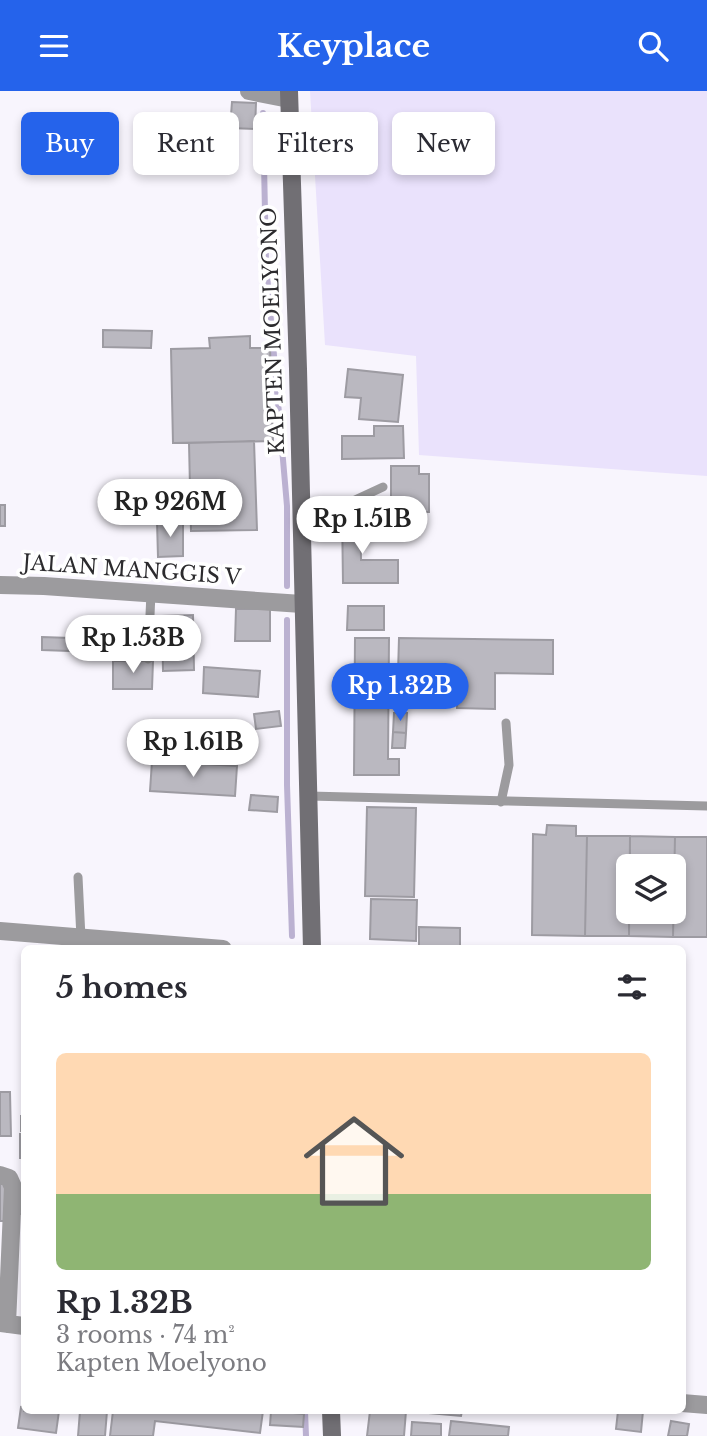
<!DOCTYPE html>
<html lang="en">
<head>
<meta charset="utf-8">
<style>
	:root { --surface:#fff; --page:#f7f7f7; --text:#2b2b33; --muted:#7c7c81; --line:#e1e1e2; --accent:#2563eb }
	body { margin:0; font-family:"Libre Baskerville",serif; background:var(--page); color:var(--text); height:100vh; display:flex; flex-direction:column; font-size:26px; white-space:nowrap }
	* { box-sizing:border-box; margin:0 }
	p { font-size:23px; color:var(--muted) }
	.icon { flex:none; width:38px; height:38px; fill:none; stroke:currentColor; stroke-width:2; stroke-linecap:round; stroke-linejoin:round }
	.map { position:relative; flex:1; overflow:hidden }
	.sheet { position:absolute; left:21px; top:854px; width:665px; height:469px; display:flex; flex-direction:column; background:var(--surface); border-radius:10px; box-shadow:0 4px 10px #0003 }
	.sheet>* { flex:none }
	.banner { position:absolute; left:21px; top:21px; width:665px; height:63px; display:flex; gap:14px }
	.buttons { position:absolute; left:616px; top:763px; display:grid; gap:14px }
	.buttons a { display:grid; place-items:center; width:70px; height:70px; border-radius:10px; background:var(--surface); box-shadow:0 4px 10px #0003; font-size:35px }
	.price { position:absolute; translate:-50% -60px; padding:0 16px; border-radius:24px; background:#fff; color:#222; font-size:23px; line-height:46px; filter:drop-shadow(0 2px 4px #0008) }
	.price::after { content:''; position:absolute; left:50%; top:42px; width:21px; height:16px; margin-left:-10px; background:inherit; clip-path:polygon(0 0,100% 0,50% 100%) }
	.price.current { background:var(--accent); color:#fff }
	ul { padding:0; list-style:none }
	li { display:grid; align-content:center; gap:14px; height:371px; padding:0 35px }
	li+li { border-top:2px solid var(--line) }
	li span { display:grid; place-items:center; height:217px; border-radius:10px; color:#555 }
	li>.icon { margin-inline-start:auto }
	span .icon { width:126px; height:126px; fill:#fffc; stroke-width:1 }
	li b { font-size:30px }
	h2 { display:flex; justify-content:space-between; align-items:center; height:84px; padding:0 35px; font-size:30px }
	.tag { padding:0 24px; border-radius:10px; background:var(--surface); box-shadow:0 4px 10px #0003; font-size:24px; line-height:63px }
	.tag.current { background:var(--accent); color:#fff }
	header { display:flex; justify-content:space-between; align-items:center; height:91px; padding:0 35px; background:var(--accent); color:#fff; font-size:32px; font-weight:700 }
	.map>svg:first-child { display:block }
	.green { fill:#eae2fc }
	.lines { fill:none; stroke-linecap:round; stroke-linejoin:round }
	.stream { stroke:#bbb1d1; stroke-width:6 }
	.building { fill:#bab8c0; stroke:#9d9ba2; stroke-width:2 }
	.lane { stroke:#9c9b9e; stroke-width:9 }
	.street { stroke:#9c9b9e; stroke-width:18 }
	.secondary { stroke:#716f74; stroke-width:18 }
	.labels { text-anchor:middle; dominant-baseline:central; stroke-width:7; stroke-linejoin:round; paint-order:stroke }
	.street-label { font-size:21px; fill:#2c2b2e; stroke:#fff }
</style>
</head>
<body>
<header><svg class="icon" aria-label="menu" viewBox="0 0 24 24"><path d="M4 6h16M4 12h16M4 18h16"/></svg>Keyplace<svg class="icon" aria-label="search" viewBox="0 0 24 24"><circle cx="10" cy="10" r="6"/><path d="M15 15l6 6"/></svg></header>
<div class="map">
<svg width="707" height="1345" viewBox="0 0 707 1345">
	<rect width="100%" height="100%" fill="#f8f5fd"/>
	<!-- green -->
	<path class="green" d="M310,0H707V385L419,364L416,265L325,254Z"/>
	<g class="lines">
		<!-- stream -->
		<path class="stream" d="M263,22L266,172L287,415V495
			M287,529V694L292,845
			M305,1320L306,1345"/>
	</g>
	<!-- building -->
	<path class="building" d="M232,11L256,12L255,38L230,37Z
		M103,239L152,240L151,257L103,256Z
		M250,245V257H270L273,350L173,352L171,258L210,257L209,247Z
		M348,278L403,284L398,331L359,328L361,307L345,306Z
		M374,335H403L404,367L342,368V345H374Z
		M254,350L257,439L191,440L189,352Z
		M391,375H419V383H429V421H419V439H394V416H391Z
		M0,414H5V435H0Z
		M182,418L183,430H158V419Z
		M360,418L361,469H398V492H343L342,419Z
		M157,430H183V465L158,466Z
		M348,515H384V539H347Z
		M236,518H270V550H235Z
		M193,524L194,579L163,580L162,525Z
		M42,546L70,547L69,560L42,559Z
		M355,547H389L388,668H399V684H354Z
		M399,547L553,549V583L495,582V618L457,617L458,582H398Z
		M113,570H153L152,598H113Z
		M204,576L260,580L258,606L203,602Z
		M279,620L281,635L256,638L254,623Z
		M394,622H407L406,642L393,641Z
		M393,641L406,642L405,657H392Z
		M152,670L237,675L235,705L150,700Z
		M251,704L278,706L277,721L249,719Z
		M367,716L416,717L414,806L365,805Z
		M547,734L576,735V745H587L585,845L532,844L533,743L546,744Z
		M587,745H630L629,845H585Z
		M630,745L675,746L673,846L629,845V821H674V775H630Z
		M675,746H707V846H673Z
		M371,808L417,809L416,850L370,848Z
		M419,836L460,837V856L419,855Z
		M0,1001H10L11,1045H0Z
		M21,1025H24V1040H21Z
		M20,1043H24V1067H20Z
		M0,1093H6L4,1130H0Z
		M18,1099H24V1123H18Z
		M21,1316L24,1317V1320H59L56,1342L18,1337Z
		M80,1320H107L105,1345H78Z
		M113,1320H263L260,1342L155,1330L153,1345H110Z
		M271,1320L304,1323L303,1336L270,1334Z
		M370,1320H462L461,1325L406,1320L404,1345H367Z
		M618,1320H643L641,1341L616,1338Z
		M451,1330L509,1336L508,1345H449Z
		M671,1330L689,1333L687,1345H668Z
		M412,1331L441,1333V1345H411Z"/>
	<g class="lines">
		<!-- lane -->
		<path class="lane" d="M301,425L342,415L383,396
			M148,568L151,502
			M309,705L707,715
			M501,711L509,674L506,632
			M78,786L81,847"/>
		<!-- street -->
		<path class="street" d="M249,0L289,8
			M0,494L44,495L302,513
			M0,840L223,858
			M0,1084L9,1087L13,1096L7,1233
			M0,1232L24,1235
			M682,1312L707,1314"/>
		<!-- secondary -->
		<path class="secondary" d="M289,0L298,278L312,858
			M331,1320L332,1345"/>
	</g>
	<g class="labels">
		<!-- street labels -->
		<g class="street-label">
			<text transform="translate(273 240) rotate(-92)">KAPTEN MOELYONO</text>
			<text transform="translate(132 479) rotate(4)">JALAN MANGGIS V</text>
		</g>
	</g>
</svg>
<div class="buttons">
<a><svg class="icon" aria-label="layers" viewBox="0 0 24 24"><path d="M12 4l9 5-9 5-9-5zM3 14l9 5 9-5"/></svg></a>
</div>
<b class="price" style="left:170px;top:448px">Rp 926M</b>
<b class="price" style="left:362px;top:465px">Rp 1.51B</b>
<b class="price" style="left:133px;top:584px">Rp 1.53B</b>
<b class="price current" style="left:400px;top:632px">Rp 1.32B</b>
<b class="price" style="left:193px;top:688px">Rp 1.61B</b>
<div class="banner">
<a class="tag current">Buy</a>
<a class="tag">Rent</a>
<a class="tag">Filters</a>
<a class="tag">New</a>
</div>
<section class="sheet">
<h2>5 homes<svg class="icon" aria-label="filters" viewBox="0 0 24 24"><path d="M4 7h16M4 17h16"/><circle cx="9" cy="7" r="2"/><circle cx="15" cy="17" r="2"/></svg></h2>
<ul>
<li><span style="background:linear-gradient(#ffd9b3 65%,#8fb573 0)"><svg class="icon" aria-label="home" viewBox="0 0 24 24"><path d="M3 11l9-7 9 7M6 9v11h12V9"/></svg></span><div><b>Rp 1.32B</b><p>3 rooms · 74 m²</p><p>Kapten Moelyono</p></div></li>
</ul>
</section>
</div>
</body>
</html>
